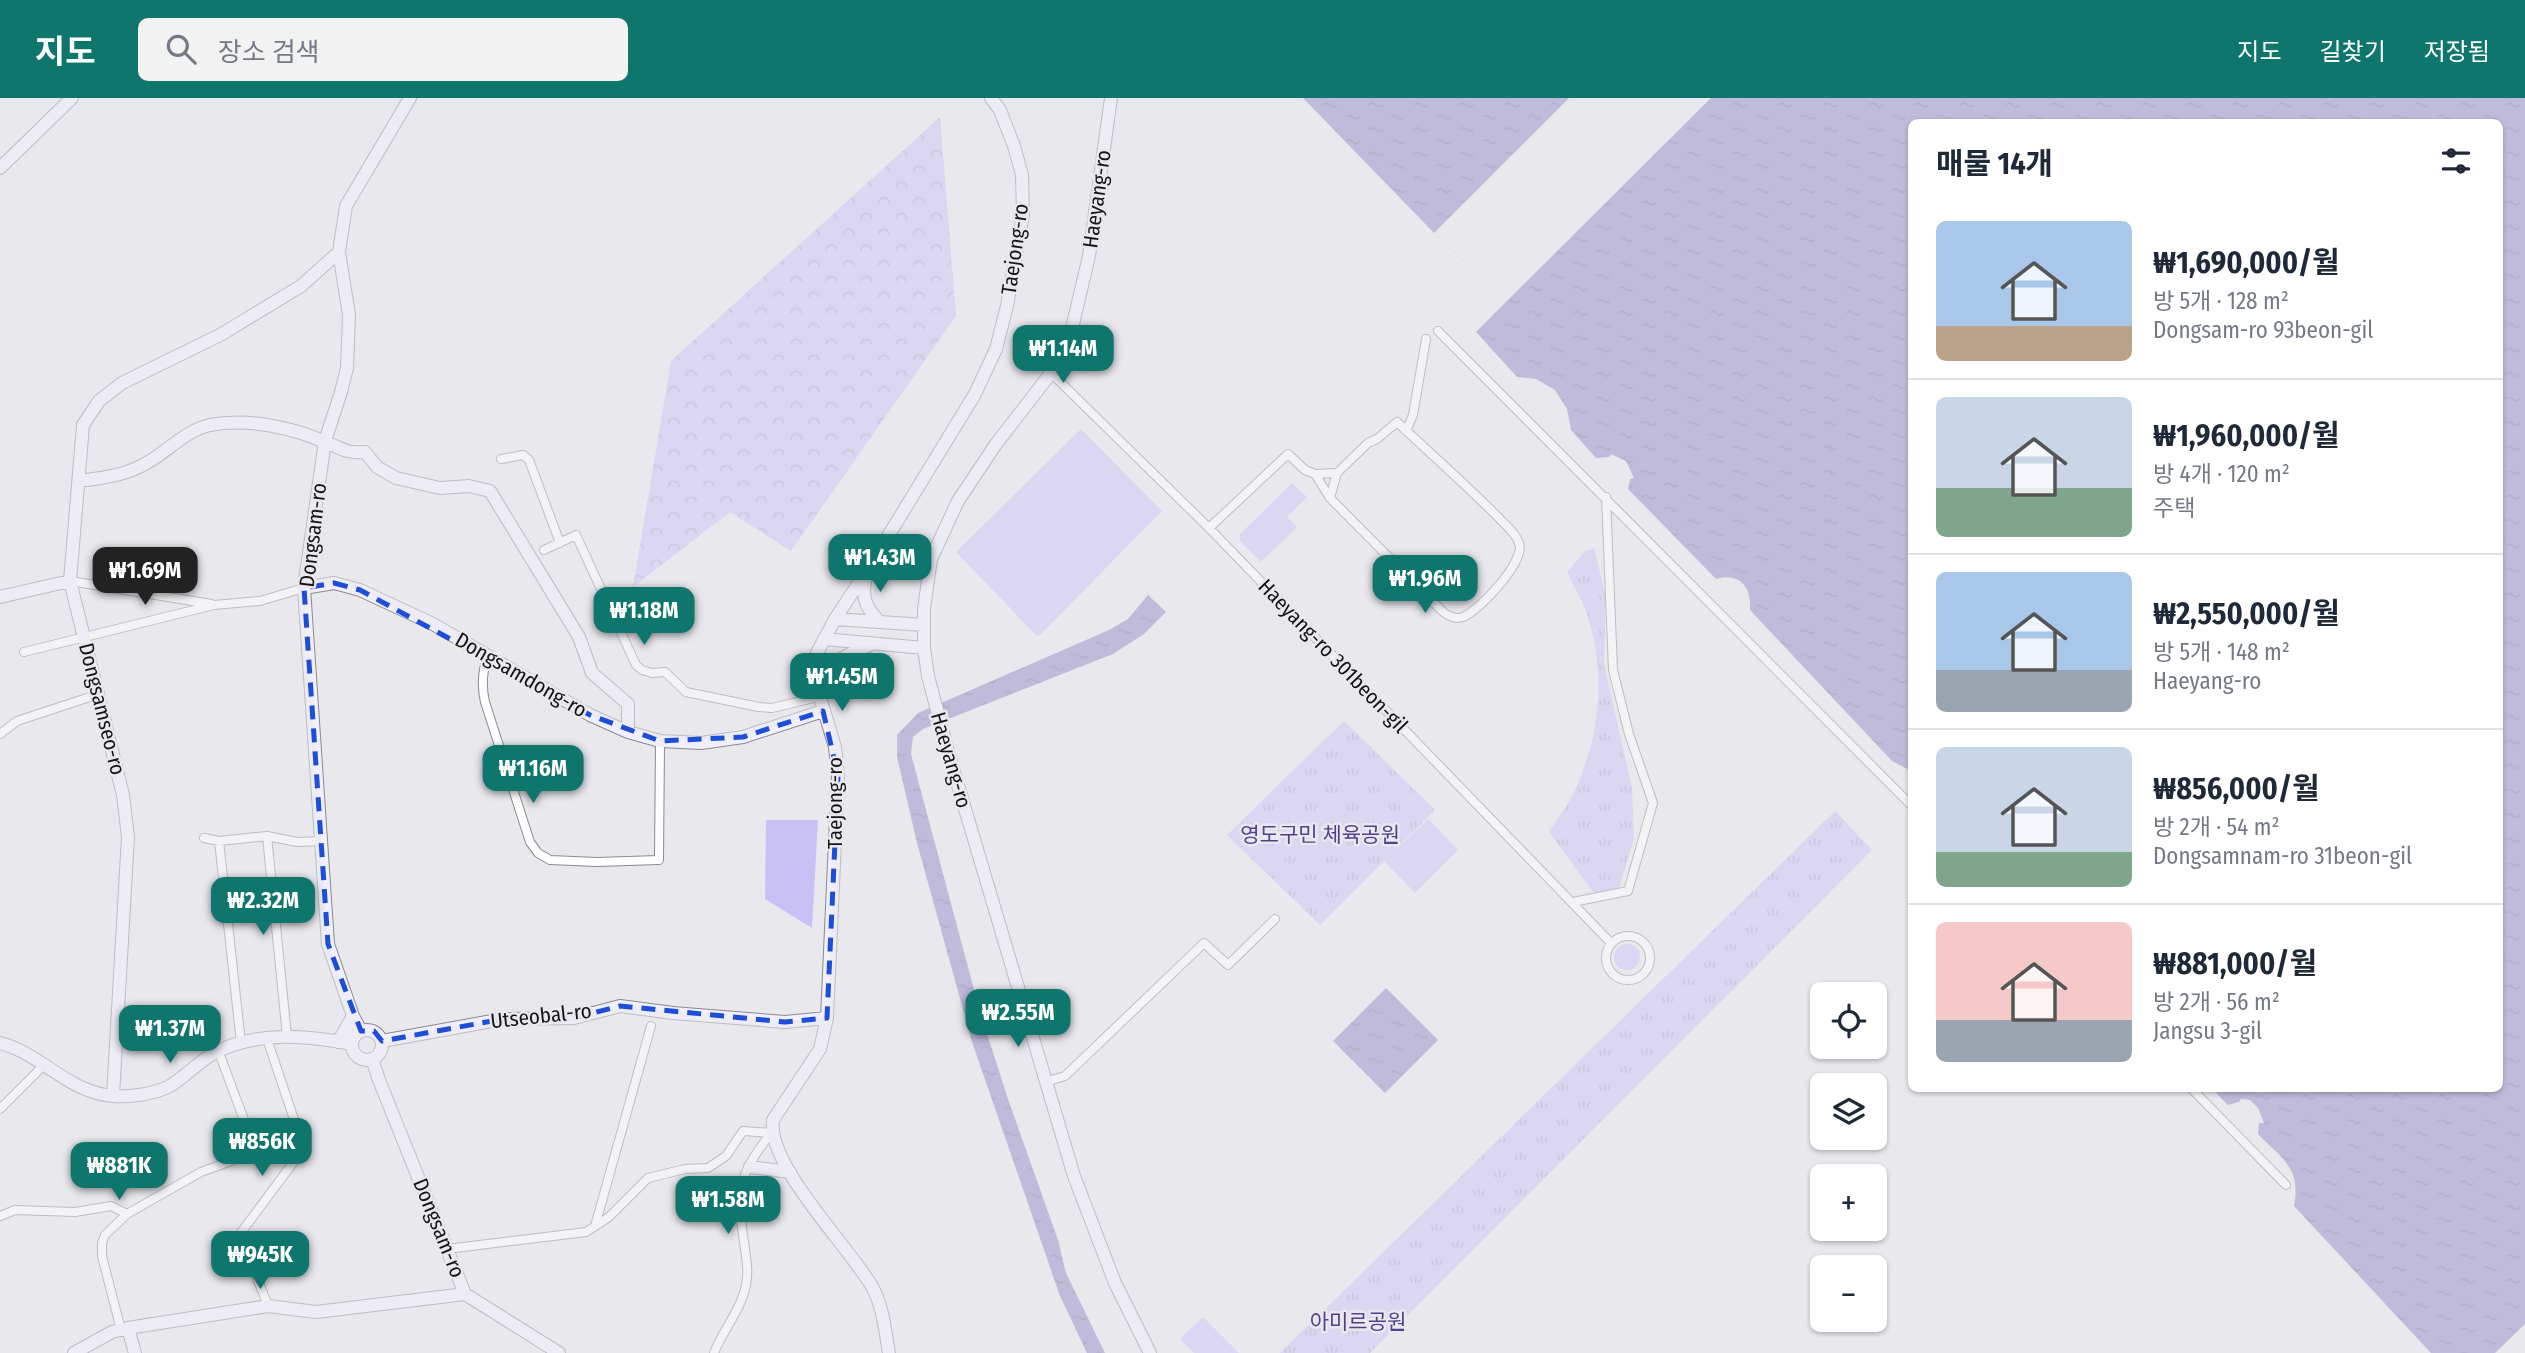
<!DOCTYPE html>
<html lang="ko">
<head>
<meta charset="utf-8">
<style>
	:root { --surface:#fff; --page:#f2f2f3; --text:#1f2937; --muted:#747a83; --line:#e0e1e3; --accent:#0f766e }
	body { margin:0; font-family:"Fira Sans Condensed","Noto Sans KR",sans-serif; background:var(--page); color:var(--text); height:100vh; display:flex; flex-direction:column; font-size:26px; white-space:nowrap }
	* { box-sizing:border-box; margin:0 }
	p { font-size:23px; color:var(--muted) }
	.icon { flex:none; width:38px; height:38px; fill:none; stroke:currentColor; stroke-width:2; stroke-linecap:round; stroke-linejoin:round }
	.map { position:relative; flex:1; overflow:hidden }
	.side { position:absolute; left:1908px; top:21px; width:595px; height:973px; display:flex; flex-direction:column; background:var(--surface); border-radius:10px; box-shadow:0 2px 5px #0004 }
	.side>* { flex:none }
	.fabs { position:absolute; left:1810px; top:884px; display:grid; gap:14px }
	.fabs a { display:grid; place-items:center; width:77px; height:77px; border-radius:10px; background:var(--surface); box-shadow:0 2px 5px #0004; font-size:35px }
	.price { position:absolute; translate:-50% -60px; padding:0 16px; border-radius:14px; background:var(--accent); color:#fff; font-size:23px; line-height:46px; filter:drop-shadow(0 2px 4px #0008) }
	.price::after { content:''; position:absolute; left:50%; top:42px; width:21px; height:16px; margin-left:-10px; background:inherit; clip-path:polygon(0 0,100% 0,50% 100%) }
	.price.current { background:#222; color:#fff }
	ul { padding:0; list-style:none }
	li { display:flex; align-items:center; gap:21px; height:175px; padding:0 28px }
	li+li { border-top:2px solid var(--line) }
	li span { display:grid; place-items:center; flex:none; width:196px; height:140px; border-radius:10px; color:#555 }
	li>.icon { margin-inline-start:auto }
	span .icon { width:84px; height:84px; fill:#fffc; stroke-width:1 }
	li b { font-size:30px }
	h2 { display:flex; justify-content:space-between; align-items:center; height:84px; padding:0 28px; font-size:30px }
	header { display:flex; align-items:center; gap:42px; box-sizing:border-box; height:98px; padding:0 35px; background:var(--accent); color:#fff }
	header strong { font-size:33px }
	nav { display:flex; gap:38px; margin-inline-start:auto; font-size:24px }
	.search { width:490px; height:63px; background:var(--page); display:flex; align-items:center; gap:18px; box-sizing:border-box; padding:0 24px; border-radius:10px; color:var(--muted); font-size:26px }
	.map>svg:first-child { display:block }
	.green { fill:#c9c1f5 }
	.forest { fill:url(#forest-crowns) }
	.park { fill:url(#park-tufts) }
	.water { fill:url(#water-ripples) }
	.pier { fill:#e9e8ed }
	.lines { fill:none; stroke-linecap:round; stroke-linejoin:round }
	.street-casing { stroke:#8a8a8e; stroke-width:10 }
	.secondary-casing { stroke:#8a8a8e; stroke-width:14 }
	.street { stroke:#fff; stroke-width:8 }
	.secondary { stroke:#f1effd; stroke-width:12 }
	.marked { fill:none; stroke:#1d4ed8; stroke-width:5; stroke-dasharray:14 9; stroke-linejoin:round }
	.labels { text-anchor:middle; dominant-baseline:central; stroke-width:5; stroke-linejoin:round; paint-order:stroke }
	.street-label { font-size:21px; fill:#141416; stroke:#e9e8ed }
	.park-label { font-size:21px; fill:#523f8d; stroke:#e9e8ed }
</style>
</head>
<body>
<header>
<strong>지도</strong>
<div class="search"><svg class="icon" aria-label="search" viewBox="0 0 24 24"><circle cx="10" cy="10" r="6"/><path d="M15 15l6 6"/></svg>장소 검색</div>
<nav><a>지도</a><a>길찾기</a><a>저장됨</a></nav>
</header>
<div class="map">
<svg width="2525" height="1255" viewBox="0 0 2525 1255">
	<defs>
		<pattern id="forest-crowns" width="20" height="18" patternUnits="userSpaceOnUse" patternTransform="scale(1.75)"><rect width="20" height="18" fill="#c9c1f5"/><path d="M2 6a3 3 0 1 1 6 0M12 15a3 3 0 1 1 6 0" fill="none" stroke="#aca5d1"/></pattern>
		<pattern id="park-tufts" width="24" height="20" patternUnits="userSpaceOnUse" patternTransform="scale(1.75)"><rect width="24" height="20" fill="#c9c1f5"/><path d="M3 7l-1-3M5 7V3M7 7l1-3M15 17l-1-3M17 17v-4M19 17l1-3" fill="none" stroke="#aca5d1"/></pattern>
		<pattern id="water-ripples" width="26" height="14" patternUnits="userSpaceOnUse" patternTransform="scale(1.75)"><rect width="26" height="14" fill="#9186c5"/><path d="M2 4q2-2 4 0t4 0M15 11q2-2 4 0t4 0" fill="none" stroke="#756c9f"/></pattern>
	</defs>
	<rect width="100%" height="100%" fill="#e9e8ed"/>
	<!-- green -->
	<path class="green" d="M1081,331L1162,413L1038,539L956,454Z
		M1292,385L1307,399L1287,419L1297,429L1261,464L1240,443V436Z
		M1428,721L1458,752L1415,795L1384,763Z
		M766,722H818L812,830L765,801Z
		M1614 859a13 13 0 1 1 26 0a13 13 0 1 1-26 0Z
		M1203,1219L1239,1255H1194L1180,1241Z"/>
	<!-- forest -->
	<path class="forest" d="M940,19L956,218L791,453L730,414L633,489L671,263Z"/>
	<!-- park -->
	<path class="park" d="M1594,450L1606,499L1604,566L1632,690L1634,741L1617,796L1594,795L1549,734C1558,719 1571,704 1577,688C1601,632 1606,572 1586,513C1581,500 1573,487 1567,474L1585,453Z
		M1344,623L1435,712L1320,827L1227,737Z
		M1835,713L1872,752L1370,1255H1280Z"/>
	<!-- water -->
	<path class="water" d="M1303,0H2525V1226L2495,1255H2431L2294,1108C2301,1069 2283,1062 2258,1036L2259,1025H2264L2258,1010L2250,1002L2241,1001L2239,1004L2228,1007L2212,991L2499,990V24H1911V673L1892,663L1750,512C1752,490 1740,474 1716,481L1628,391L1630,381L1634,380L1626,363L1611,356L1609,359L1596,360L1571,332L1567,311L1555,292L1536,281L1517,279L1476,234L1506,204L1434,135Z
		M1148,497L1166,514L1144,536L1113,556L923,631L913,639L911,656L980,914L1008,1001L1058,1142L1066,1175L1105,1255H1087L1060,1198L972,944L917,745L897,659V637L918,615L1109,532L1128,521Z
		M1386,890L1438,942L1385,995L1333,943Z"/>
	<!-- pier -->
	<path class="pier" d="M1569,0H1711L1506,204L1434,135Z"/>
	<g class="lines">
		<!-- street casing -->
		<g class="street-casing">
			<path id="street" d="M1438,233L1911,707
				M1051,275L1209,430L1611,845
				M1397,324C1431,356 1466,387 1499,420C1505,427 1516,435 1519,445C1526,463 1480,512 1463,519C1454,522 1446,517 1440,511L1330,400L1315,376L1337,375L1368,345L1377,341Z
				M1406,333L1413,317L1426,241
				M501,361L523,357L529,362L560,445
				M1330,400L1337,375
				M1209,430L1288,356L1305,372L1315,376
				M544,452L576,437L636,567L642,572L652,575L665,574L686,594L759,609L772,610L818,599
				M70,483L211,506
				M24,554L214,507L260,503L304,490
				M487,558C483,574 481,587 485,604L530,744L538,755L550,762L597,764L659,762L660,643
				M0,636L17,623L99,596
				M267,738L287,938
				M204,740L219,743L267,738L297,744L322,743
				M219,743L241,945
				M1573,804L1628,793L1653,705L1629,636L1613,572L1606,399
				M1606 860a22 22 0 1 1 44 0a22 22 0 1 1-44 0Z
				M266,938L302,1045L301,1054L240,1136L268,1208
				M1045,984L1065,978L1204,845L1228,867L1275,821
				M2191,990L2286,1087
				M0,1011L43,968
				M0,1118L15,1112L75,1114L111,1108L127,1116
				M595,1128L651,928
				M447,1151L586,1134L609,1119L648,1080L685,1071L708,1070L726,1058L743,1033L771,1035
				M121,1232L102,1158V1145L105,1137L127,1116L201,1074L256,1054L218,952
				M714,1255C723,1232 741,1212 746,1187C749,1173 746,1159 744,1144C736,1092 738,1078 771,1035"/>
		</g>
		<!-- secondary casing -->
		<g class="secondary-casing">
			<path id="secondary" d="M1111,0L1089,158L1069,243L1051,275L996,346L958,403L931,461L924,511V550L928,578L947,650L1074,1078L1115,1185L1150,1255
				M0,70L72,0
				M79,383C100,380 122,378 141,368C165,357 183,333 210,327C247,320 291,329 325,344C344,351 343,355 365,354L377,369L396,380L440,390L469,388L490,393L579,539L592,575L628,606V634
				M867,475C861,497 864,509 880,524
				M304,490L334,485L360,492L433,526L590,617L628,634L660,643L701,645L743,639L823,613
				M0,499L70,483
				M835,521L924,527
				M824,541L924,550
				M816,592C829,563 844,558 872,546
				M352 947a15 15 0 1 1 30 0a15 15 0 1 1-30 0Z
				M361,933L353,918L328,846L304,490L325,343L341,294L347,270L349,217L339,154L346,108L410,0
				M382,943L503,921L574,920L620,908L673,915L785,924L827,920
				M338,944L353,918
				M0,945C41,955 69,996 115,998C132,999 153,996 168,989C186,979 201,960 220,952C263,933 307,938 352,946
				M372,961L379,982L465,1196L559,1255
				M113,998L128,739L123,697L70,483L83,327L99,303L122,285L222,236L301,188L339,154
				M750,1069L790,1074
				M128,1230L135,1255
				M74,1255L112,1234L128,1230L268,1208L316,1214L465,1196
				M889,1255C885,1233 883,1206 871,1187C849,1149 766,1066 773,1022L820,951L827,920L838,677L835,649L814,579L817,555L835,521L868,471L975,296L996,251L1007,208L1023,117L1022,77L1014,48L1000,12L991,0"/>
		</g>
		<!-- street -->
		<use href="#street" class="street"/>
		<!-- secondary -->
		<use href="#secondary" class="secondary"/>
	</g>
	<!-- marked area -->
	<path d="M0 0H2525V1255H0ZM334,485L360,492L590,617L660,643L743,639L823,613L838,677L827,920L785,924L620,908L574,920L503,921L382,943L374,933H361L328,846L304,490Z" fill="#e9e8ed" fill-opacity=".55" fill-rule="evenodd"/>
	<path class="marked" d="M334,485L360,492L590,617L660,643L743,639L823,613L838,677L827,920L785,924L620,908L574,920L503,921L382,943L374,933H361L328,846L304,490Z"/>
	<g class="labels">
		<!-- street labels -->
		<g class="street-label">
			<text transform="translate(1097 101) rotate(-82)">Haeyang-ro</text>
			<text transform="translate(1015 151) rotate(-82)">Taejong-ro</text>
			<text transform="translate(313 437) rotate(-83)">Dongsam-ro</text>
			<text transform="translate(1333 558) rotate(46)">Haeyang-ro 301beon-gil</text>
			<text transform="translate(521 577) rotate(30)">Dongsamdong-ro</text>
			<text transform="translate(102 611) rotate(76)">Dongsamseo-ro</text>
			<text transform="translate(951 662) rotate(74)">Haeyang-ro</text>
			<text transform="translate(835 705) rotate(-90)">Taejong-ro</text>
			<text transform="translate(541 918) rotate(-6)">Utseobal-ro</text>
			<text transform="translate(439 1130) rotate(68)">Dongsam-ro</text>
		</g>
		<!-- park labels -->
		<g class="park-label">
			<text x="1320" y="737">영도구민 체육공원</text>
			<text x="1358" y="1224">아미르공원</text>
		</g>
	</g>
</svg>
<div class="fabs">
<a><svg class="icon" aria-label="locate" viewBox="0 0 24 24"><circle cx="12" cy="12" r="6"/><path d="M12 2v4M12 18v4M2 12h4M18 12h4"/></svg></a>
<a><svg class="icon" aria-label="layers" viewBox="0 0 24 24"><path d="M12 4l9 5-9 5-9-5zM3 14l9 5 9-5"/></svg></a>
<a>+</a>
<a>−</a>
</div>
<b class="price" style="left:1063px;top:287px">₩1.14M</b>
<b class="price" style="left:880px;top:496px">₩1.43M</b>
<b class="price current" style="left:145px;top:509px">₩1.69M</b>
<b class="price" style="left:1425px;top:517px">₩1.96M</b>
<b class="price" style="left:644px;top:549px">₩1.18M</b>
<b class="price" style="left:842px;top:615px">₩1.45M</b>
<b class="price" style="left:533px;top:707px">₩1.16M</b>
<b class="price" style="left:263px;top:839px">₩2.32M</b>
<b class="price" style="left:1018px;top:951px">₩2.55M</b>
<b class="price" style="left:170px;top:967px">₩1.37M</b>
<b class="price" style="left:262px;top:1080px">₩856K</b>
<b class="price" style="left:119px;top:1104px">₩881K</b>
<b class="price" style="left:728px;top:1138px">₩1.58M</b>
<b class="price" style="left:260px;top:1193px">₩945K</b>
<section class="side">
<h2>매물 14개<svg class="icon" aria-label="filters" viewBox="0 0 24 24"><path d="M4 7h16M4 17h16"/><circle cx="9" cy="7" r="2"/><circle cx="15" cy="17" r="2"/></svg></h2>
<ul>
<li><span style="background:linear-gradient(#a9c7e8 75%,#b9a48a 0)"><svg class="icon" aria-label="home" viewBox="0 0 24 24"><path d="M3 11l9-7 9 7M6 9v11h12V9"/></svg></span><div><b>₩1,690,000/월</b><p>방 5개 · 128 m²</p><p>Dongsam-ro 93beon-gil</p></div></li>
<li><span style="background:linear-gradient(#c9d6e8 65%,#7fa58c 0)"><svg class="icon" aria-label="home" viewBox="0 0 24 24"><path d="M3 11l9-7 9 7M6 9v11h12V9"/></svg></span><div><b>₩1,960,000/월</b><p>방 4개 · 120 m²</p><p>주택</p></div></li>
<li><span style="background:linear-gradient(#a9c7e8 70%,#9aa5b1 0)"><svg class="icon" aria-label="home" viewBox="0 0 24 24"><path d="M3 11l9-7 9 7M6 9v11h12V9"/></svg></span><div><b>₩2,550,000/월</b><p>방 5개 · 148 m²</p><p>Haeyang-ro</p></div></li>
<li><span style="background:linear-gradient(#c9d6e8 75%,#7fa58c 0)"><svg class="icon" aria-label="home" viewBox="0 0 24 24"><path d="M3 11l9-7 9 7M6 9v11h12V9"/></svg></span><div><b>₩856,000/월</b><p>방 2개 · 54 m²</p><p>Dongsamnam-ro 31beon-gil</p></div></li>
<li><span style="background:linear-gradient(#f6c9c9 70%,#9aa5b1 0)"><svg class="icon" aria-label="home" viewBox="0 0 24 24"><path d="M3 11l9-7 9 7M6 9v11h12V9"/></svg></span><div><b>₩881,000/월</b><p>방 2개 · 56 m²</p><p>Jangsu 3-gil</p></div></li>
</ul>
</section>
</div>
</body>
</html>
